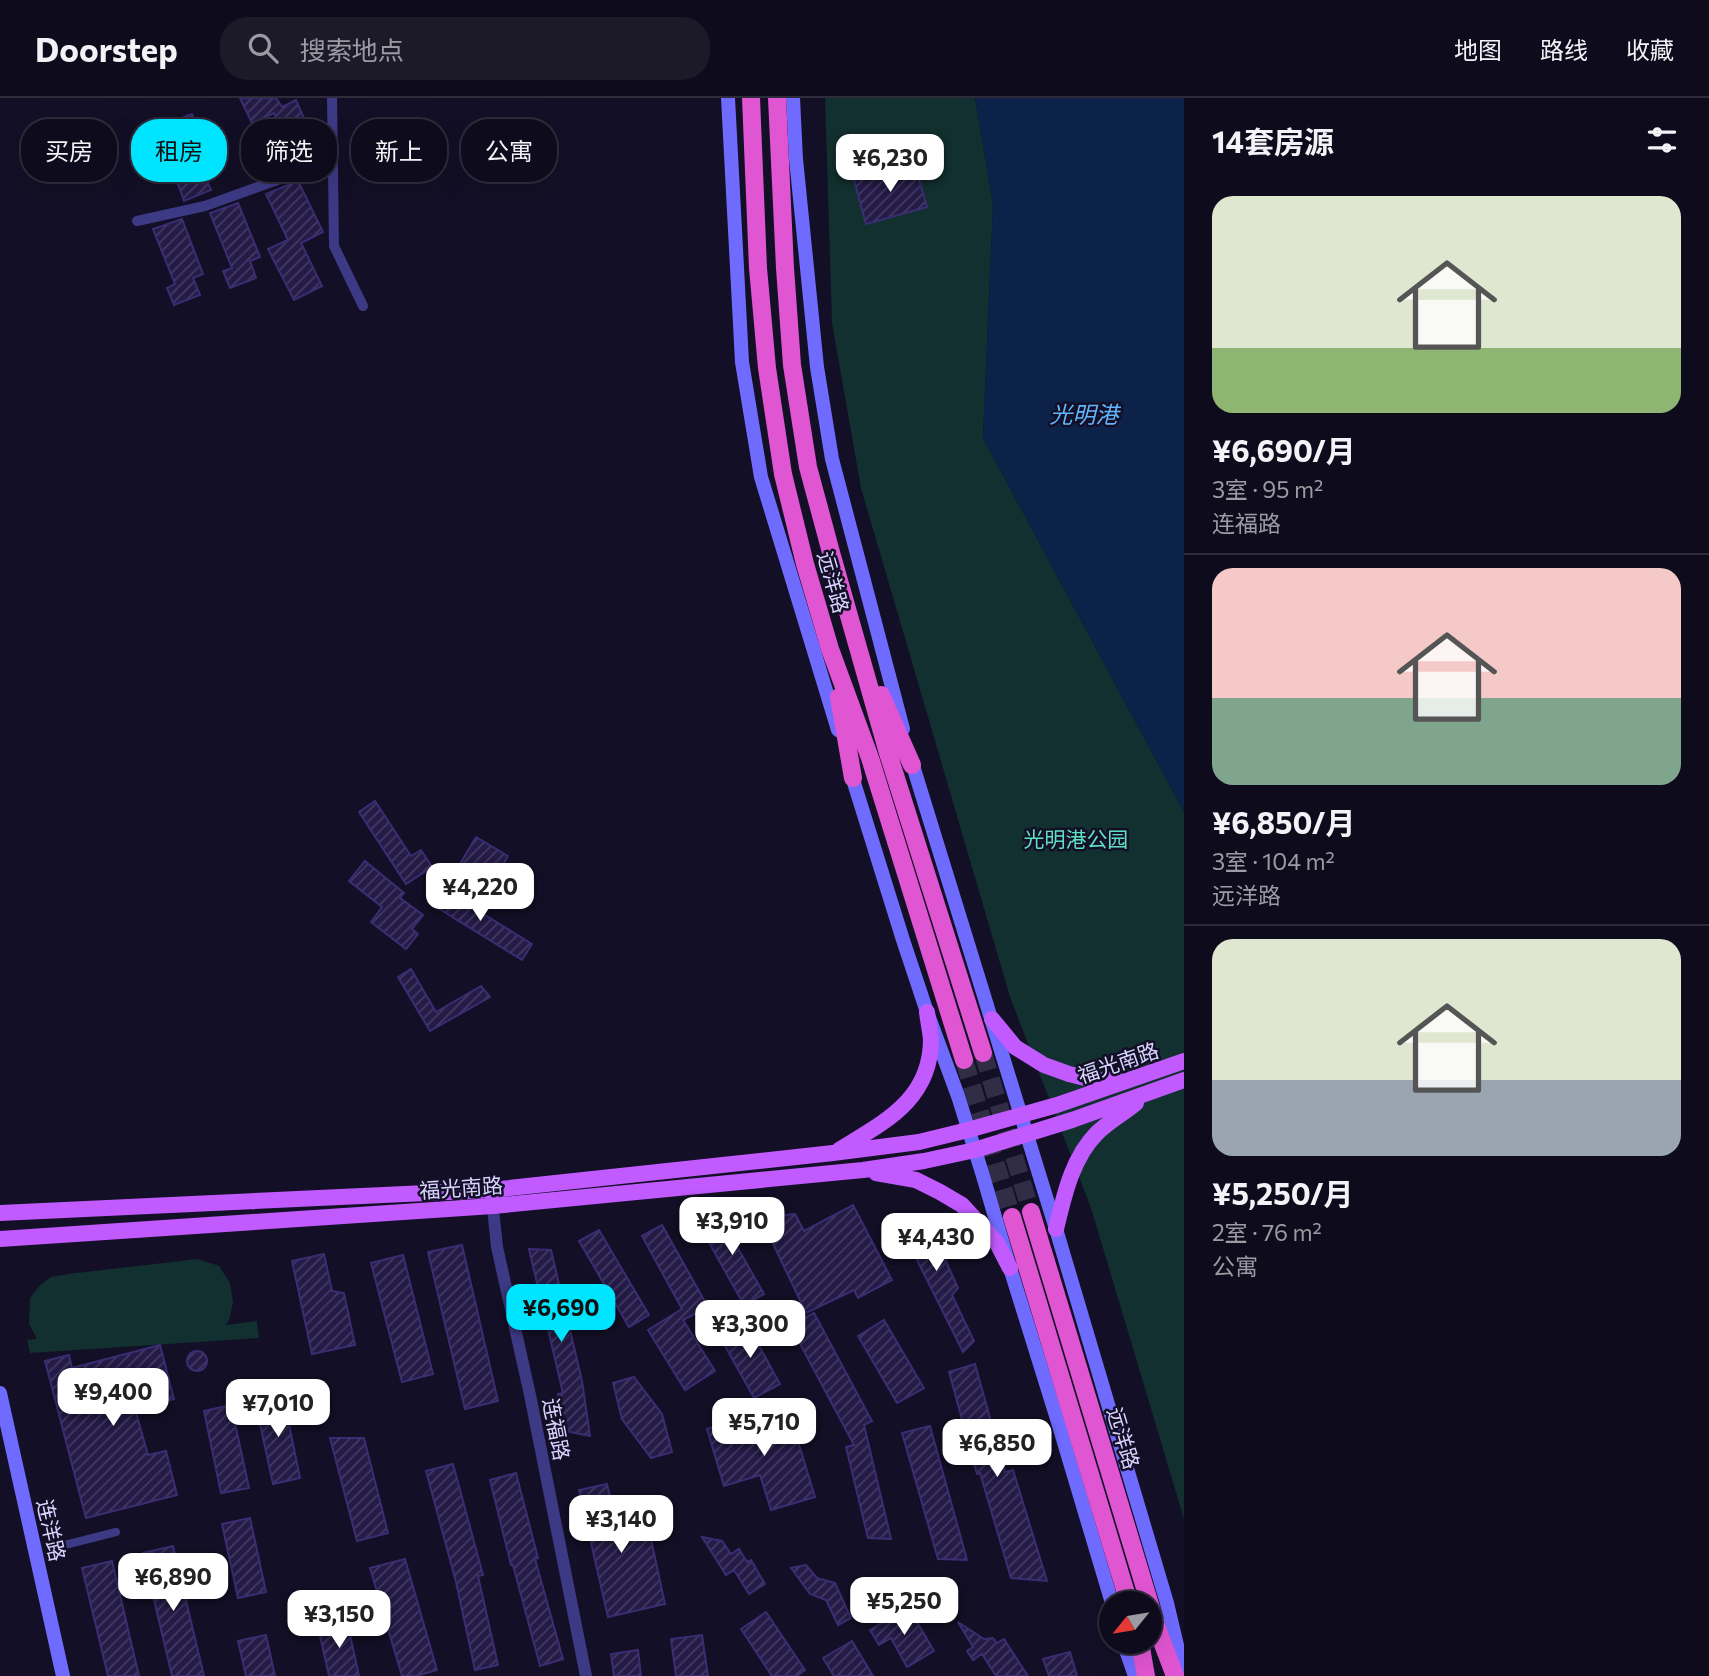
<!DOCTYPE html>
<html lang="zh">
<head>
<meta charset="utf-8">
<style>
	:root { --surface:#0e0b1c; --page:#1c1929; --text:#f1f3f6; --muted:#9b9ba3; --line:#2e2b3b; --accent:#00e5ff }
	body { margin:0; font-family:Commissioner,"Noto Sans SC",sans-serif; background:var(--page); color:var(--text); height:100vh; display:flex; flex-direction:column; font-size:26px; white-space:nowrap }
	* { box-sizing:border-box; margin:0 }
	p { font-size:23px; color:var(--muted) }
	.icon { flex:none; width:38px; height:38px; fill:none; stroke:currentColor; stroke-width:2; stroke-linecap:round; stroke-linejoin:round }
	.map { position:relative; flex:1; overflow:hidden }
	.details { display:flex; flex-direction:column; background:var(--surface); width:525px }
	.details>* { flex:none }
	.hud { position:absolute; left:21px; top:21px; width:665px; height:63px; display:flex; gap:14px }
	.needle { width:46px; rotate:240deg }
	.buttons { position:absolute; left:1099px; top:1493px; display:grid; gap:14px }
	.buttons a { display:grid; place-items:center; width:63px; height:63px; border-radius:50%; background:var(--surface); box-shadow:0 7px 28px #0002,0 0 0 2px var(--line); font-size:35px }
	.price { position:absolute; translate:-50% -60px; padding:0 16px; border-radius:14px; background:#fff; color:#222; font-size:23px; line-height:46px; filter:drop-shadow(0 2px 4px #0008) }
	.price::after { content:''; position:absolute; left:50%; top:42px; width:21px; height:16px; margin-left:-10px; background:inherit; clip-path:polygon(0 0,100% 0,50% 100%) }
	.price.selected { background:var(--accent); color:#111 }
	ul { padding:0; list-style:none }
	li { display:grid; align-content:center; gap:14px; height:371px; padding:0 28px }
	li+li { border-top:2px solid var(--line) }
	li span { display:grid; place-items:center; height:217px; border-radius:21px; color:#555 }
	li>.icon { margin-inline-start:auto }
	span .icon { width:126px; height:126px; fill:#fffc; stroke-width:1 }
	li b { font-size:30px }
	h2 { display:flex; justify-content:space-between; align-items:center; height:84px; padding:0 28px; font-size:30px }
	.pill { padding:0 24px; border-radius:28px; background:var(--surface); box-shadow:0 7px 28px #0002,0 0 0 2px var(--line); font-size:24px; line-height:63px }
	.pill.selected { background:var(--accent); color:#111 }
	header { display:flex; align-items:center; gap:42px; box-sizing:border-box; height:98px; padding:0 35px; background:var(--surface); border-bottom:2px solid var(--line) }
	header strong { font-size:33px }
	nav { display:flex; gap:38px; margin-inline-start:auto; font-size:24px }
	.search { width:490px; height:63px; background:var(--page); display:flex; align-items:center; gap:18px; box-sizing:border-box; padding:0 24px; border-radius:28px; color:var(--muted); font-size:26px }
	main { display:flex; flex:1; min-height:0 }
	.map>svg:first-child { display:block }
	.park { fill:#12302f }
	.water { fill:#0c2248 }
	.building { fill:url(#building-hatch); stroke:#3b2d73; stroke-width:2 }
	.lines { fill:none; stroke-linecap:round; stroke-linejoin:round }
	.trunk-tunnel { stroke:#312d47; stroke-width:18; stroke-dasharray:18 9; stroke-linecap:butt }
	.pedestrian { stroke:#3d3a85; stroke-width:8 }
	.minor { stroke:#3d3a85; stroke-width:10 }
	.tertiary { stroke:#3d3a85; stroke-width:12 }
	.secondary { stroke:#6f6bff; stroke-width:14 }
	.primary { stroke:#c25bff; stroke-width:16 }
	.trunk { stroke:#e055d1; stroke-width:18 }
	.labels { text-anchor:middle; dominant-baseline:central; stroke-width:5; stroke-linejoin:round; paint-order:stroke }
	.street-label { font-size:21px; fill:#d9d4ff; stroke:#130f26 }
	.park-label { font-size:21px; fill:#5fe0c0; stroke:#130f26 }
	.water-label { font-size:23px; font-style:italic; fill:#62b6ff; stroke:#130f26 }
</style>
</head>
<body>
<header>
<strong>Doorstep</strong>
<div class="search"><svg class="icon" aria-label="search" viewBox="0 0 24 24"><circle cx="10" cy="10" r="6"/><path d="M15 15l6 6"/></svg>搜索地点</div>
<nav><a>地图</a><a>路线</a><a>收藏</a></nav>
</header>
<main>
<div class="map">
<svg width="1184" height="1578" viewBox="0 0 1184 1578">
	<defs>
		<pattern id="building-hatch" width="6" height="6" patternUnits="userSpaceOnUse" patternTransform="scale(1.75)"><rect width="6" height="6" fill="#241b47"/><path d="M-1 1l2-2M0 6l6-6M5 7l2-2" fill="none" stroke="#433b63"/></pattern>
	</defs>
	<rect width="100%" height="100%" fill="#130f26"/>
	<!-- park -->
	<path class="park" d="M825,0H975L993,106L983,340L1184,714V1421L1091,1110L1010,899L861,390L832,225Z
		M198,1161L219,1168L230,1185L233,1204L230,1219L226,1227L257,1223L259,1240L30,1255L27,1242L37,1241L29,1226L30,1200L40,1187L51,1179L68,1176Z"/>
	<!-- water -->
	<path class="water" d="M975,0H1184V714L983,340L993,106Z"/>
	<!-- building -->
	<path class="building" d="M240,0H276L282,9L296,2L318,52L294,62L274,15L252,25Z
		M192,16L214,71L204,76L211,92L184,103L178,86L186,82L164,27Z
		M914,65L927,109L866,126L854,82Z
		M298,83L323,134L301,145L322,188L294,202L268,151L288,142L266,96Z
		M238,105L260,159L250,163L256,180L230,190L223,173L232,170L210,115Z
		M182,121L203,176L193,180L200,197L174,207L167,190L175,186L153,131Z
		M375,703L411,758L421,752L432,769L406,786L359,714Z
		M476,739L508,758L495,780L501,783L495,794L457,771Z
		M365,763L404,795L400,800L423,817L412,831L418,836L406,851L371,824L382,809L349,783Z
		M438,788L532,846L522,862L428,804Z
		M411,871L436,914L481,888L490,899L430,933L398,879Z
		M853,1107L892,1182L858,1200L854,1192L806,1215L768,1135L754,1137L752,1120L795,1116L804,1133Z
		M909,1117L929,1125L958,1190L952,1197L974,1243L963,1254L895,1118Z
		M732,1120L747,1137L731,1138L764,1196L744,1207L698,1125Z
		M662,1127L708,1209L683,1222L715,1273L685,1292L648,1232L682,1211L642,1138Z
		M599,1132L649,1217L629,1229L579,1143Z
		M462,1147L498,1303L465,1311L428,1154Z
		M529,1151L551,1152L582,1283L590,1338L565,1333L558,1296L563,1295Z
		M324,1156L332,1193L344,1195L355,1247L312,1256L292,1163Z
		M403,1157L433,1276L402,1284L371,1165Z
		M814,1215L872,1323L864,1327L891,1441L868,1440L846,1349L854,1347L790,1227Z
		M884,1222L924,1290L897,1305L858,1238Z
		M746,1224L780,1286L754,1300L720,1239Z
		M160,1247L174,1301L135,1311L148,1357L166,1353L177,1397L86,1420L45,1263L69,1257L72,1270Z
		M187 1263a10 10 0 1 1 20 0a10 10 0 1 1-20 0Z
		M975,1266L1005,1374L1013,1372L1047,1483L1011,1480L980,1375L977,1376L949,1274Z
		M634,1279L662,1316L672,1354L651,1360L622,1321L613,1285Z
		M283,1297L300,1380L273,1386L255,1303Z
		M231,1307L249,1390L221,1395L204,1313Z
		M787,1307L815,1399L771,1412L760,1377L724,1388L707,1331L744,1320L757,1341L772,1333L762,1315Z
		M930,1328L967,1462L938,1461L902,1335Z
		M330,1340H364L388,1435L357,1443Z
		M453,1366L483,1477L478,1478L498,1567L475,1572L456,1484L426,1373Z
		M516,1375L538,1460L535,1461L563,1561L540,1568L513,1467H511L490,1382Z
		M607,1386L613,1411L627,1408L631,1427L647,1423L665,1506L608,1519L579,1392Z
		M250,1420L266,1494L238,1500L222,1426Z
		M702,1439L722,1443L731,1456L739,1451L747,1464L751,1462L765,1486L749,1496L734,1472L726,1477Z
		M173,1448L204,1578H172L143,1455Z
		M405,1461L437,1572L416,1578H402L370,1470Z
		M112,1463L139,1578H108L82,1470Z
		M806,1467L817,1480L835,1485L851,1520L838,1527L826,1502L810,1496L791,1470Z
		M908,1509L934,1553L907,1569L891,1540L879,1547L870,1532Z
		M766,1514L805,1572L797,1578H772L741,1531Z
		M347,1523L359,1578H329L318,1529Z
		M958,1524L984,1541L993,1540L997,1545L1004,1541L1028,1578H996L982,1556L973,1562L967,1553L973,1549Z
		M266,1537L275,1578H246L238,1543Z
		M702,1537L708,1578H676L671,1541Z
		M852,1543L873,1578H834L823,1560Z
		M638,1552L641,1578H614L611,1556Z
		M1070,1554L1077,1578H1049L1043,1561Z"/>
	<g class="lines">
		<!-- trunk-tunnel -->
		<path class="trunk-tunnel" d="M983,955L1031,1114
			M964,962L1012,1119"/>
		<!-- pedestrian -->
		<path class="pedestrian" d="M53,1450L116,1434"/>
		<!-- minor -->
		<path class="minor" d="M332,0L334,148L363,208
			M137,123L205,108L333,62"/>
		<!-- tertiary -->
		<path class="tertiary" d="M492,1101L497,1149L530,1297L586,1578"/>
		<!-- secondary -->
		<path class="secondary" d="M728,0L742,264L761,379L838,632
			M793,0L796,61L817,269L832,361L903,631
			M910,658L1056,1131L1167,1505L1184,1577
			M850,672L903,842L927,914L958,998L983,1078L1010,1170L1057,1321L1112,1505
			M0,1295L63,1578
			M1123,1544L1135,1578"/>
		<!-- primary -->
		<path class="primary" d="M992,921L1015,949L1044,967L1069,976L1097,983L1116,981
			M839,1052C884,1024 931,1002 931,941C930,932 928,923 927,914
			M876,1075L916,1082L940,1094L962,1107L997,1145L1010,1170
			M0,1115L491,1092L833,1055L919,1044L968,1032L1057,1007L1184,963
			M1056,1131C1064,1098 1072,1060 1097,1035C1108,1024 1124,1015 1136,1005
			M0,1141L493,1108L863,1072L924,1063L975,1052L1072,1022L1184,982"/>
		<!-- trunk -->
		<path class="trunk" d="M751,0L758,170L767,270L783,376L805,466L830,551L870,660L964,962
			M777,0L785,170L792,267L808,369L832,458L888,655L983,955
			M881,597L912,667
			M839,599L853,680
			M1031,1114L1158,1533L1175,1578
			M1012,1119L1129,1505
			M1140,1544L1146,1578"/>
	</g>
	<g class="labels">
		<!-- street labels -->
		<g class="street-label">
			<text transform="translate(834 484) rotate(74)">远洋路</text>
			<text transform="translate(1118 964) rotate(-19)">福光南路</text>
			<text transform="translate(461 1089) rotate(-4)">福光南路</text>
			<text transform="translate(557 1331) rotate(79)">连福路</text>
			<text transform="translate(1124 1340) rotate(73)">远洋路</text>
			<text transform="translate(52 1432) rotate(77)">连洋路</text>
		</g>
		<!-- park labels -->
		<g class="park-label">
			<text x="1076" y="740">光明港公园</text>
		</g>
		<!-- water labels -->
		<g class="water-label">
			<text x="1084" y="316">光明港</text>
		</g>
	</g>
</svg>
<div class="buttons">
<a><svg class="needle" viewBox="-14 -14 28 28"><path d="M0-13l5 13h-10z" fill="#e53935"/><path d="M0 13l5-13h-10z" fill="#9b9ba3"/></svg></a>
</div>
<b class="price" style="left:890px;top:96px">¥6,230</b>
<b class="price" style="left:480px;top:825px">¥4,220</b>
<b class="price" style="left:732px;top:1159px">¥3,910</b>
<b class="price" style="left:936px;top:1175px">¥4,430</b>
<b class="price selected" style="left:561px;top:1246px">¥6,690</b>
<b class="price" style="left:750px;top:1262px">¥3,300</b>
<b class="price" style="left:113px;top:1330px">¥9,400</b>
<b class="price" style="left:278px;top:1341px">¥7,010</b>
<b class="price" style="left:764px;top:1360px">¥5,710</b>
<b class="price" style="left:997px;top:1381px">¥6,850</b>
<b class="price" style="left:621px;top:1457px">¥3,140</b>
<b class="price" style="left:173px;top:1515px">¥6,890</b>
<b class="price" style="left:904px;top:1539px">¥5,250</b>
<b class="price" style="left:339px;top:1552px">¥3,150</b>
<div class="hud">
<a class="pill">买房</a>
<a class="pill selected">租房</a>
<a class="pill">筛选</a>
<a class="pill">新上</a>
<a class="pill">公寓</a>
</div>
</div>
<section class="details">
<h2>14套房源<svg class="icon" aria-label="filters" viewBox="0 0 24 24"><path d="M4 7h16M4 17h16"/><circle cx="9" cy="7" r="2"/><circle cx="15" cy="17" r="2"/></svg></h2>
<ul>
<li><span style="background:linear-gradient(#dfe7d0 70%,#8fb573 0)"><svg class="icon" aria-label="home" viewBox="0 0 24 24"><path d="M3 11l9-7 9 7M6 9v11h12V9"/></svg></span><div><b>¥6,690/月</b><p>3室 · 95 m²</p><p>连福路</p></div></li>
<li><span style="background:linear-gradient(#f6c9c9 60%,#7fa58c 0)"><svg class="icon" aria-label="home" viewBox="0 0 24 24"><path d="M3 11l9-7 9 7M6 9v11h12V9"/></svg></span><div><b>¥6,850/月</b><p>3室 · 104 m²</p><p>远洋路</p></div></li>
<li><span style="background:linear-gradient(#dfe7d0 65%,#9aa5b1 0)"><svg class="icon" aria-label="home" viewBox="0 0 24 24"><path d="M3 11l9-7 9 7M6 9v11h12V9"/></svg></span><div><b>¥5,250/月</b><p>2室 · 76 m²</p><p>公寓</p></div></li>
</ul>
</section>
</main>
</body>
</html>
